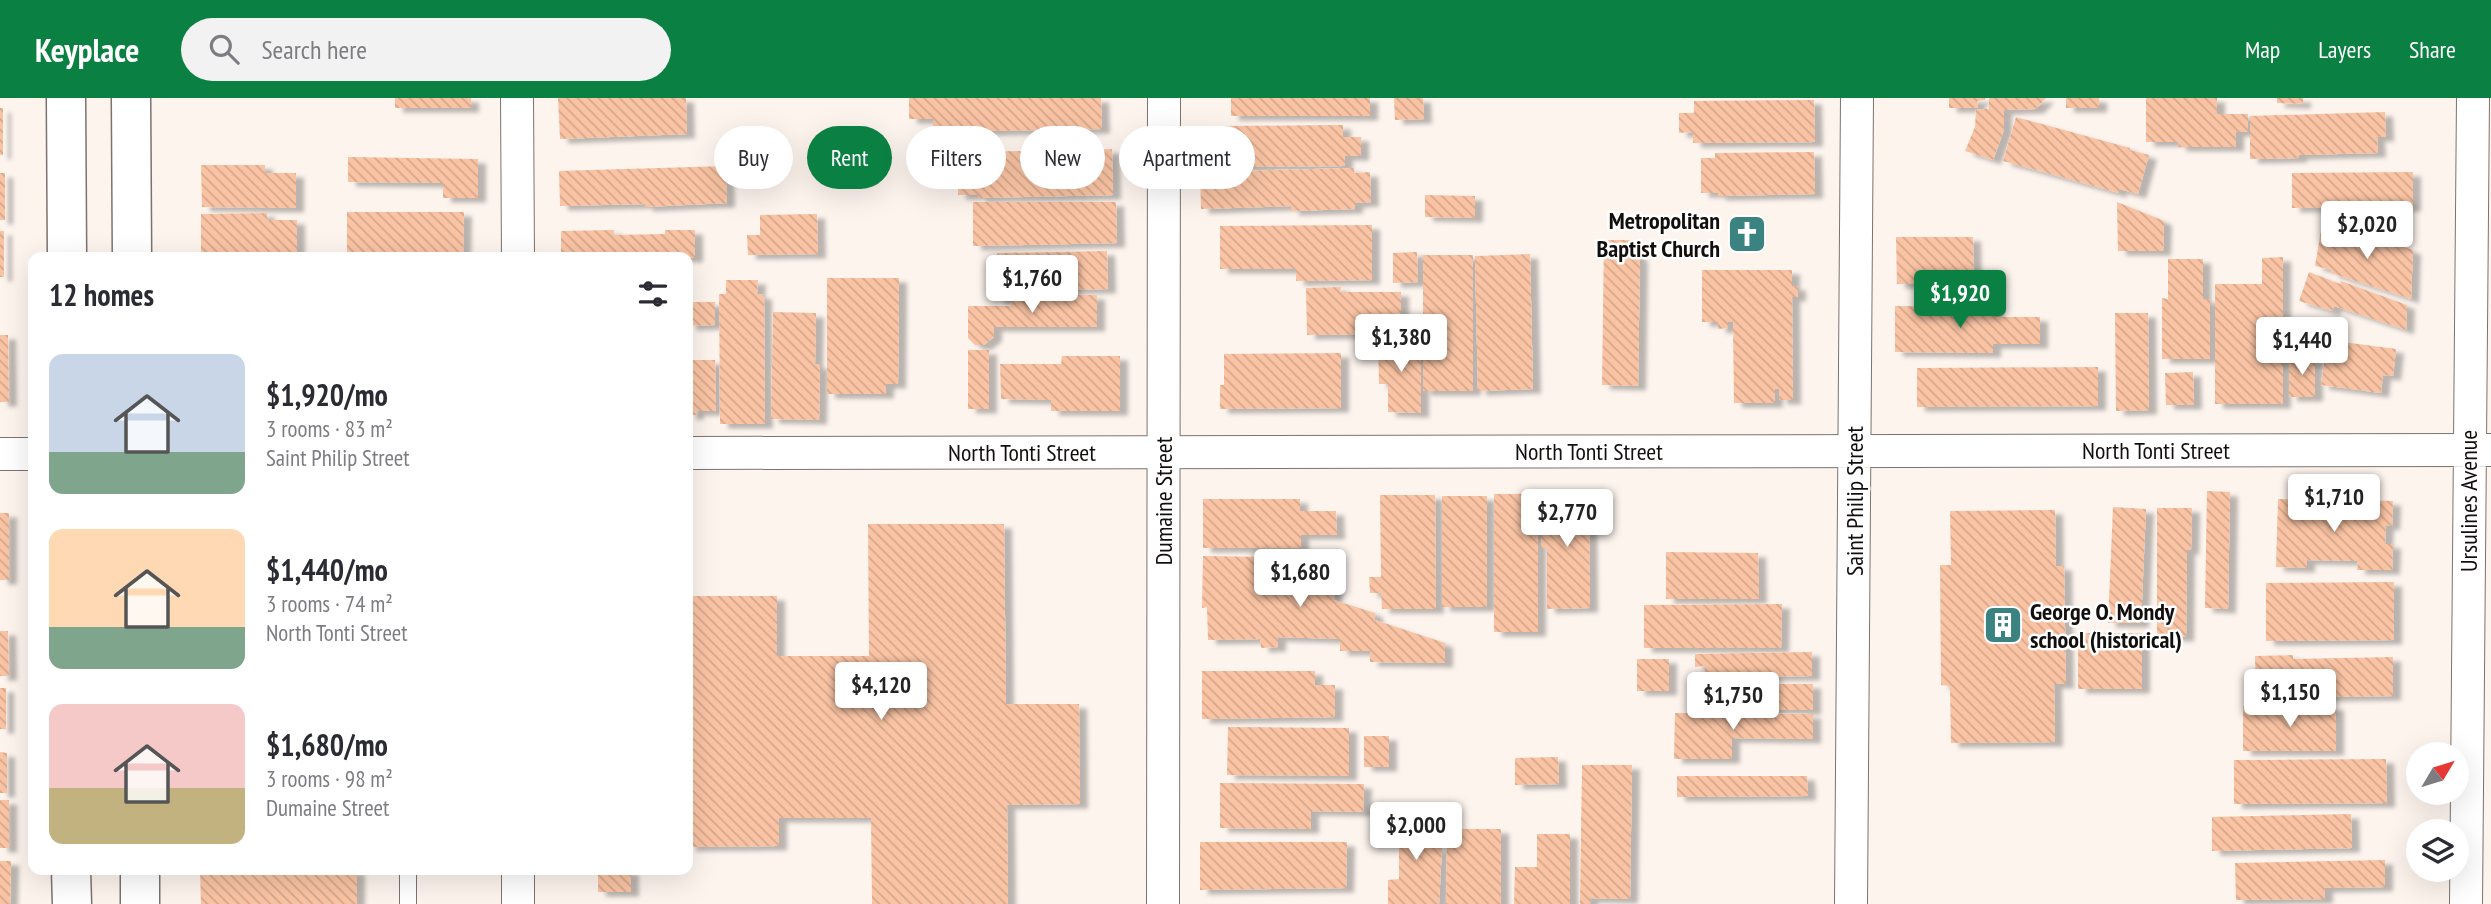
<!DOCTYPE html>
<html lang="en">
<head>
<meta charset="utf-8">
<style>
	:root { --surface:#fff; --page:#f2f2f3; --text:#2b2b33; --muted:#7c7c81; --accent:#0b8043 }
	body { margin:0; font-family:"PT Sans Narrow",sans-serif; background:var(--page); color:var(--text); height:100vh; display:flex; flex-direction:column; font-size:26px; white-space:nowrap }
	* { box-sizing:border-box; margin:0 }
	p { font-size:23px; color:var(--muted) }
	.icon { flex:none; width:38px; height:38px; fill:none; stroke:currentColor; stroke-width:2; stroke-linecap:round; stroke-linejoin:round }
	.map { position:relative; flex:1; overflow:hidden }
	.drawer { position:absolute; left:28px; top:154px; width:665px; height:623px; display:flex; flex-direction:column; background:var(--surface); border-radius:14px; box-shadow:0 7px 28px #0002 }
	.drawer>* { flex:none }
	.hud { position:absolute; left:714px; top:28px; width:665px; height:63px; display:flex; gap:14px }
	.needle { width:46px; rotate:52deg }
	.buttons { position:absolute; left:2406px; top:644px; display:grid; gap:14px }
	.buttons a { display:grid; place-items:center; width:63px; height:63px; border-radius:50%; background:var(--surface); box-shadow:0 7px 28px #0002; font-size:35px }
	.price { position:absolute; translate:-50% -60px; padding:0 16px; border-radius:7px; background:#fff; color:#222; font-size:23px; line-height:46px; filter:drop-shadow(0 2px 4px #0008) }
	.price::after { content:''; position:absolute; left:50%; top:42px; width:21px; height:16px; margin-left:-10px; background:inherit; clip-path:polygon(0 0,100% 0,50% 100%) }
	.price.selected { background:var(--accent); color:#fff }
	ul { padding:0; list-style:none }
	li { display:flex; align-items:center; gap:21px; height:175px; padding:0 21px }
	li span { display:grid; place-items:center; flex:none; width:196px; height:140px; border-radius:14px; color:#555 }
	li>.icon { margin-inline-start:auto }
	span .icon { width:84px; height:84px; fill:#fffc; stroke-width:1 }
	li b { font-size:30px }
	h2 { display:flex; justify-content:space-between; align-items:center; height:84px; padding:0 21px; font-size:30px }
	.chip { padding:0 24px; border-radius:32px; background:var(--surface); box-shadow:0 7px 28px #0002; font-size:24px; line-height:63px }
	.chip.selected { background:var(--accent); color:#fff }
	header { display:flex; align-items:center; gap:42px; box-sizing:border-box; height:98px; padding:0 35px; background:var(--accent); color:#fff }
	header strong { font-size:33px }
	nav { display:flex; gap:38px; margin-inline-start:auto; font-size:24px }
	.search { width:490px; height:63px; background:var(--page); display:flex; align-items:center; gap:18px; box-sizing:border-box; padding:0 24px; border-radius:38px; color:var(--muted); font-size:26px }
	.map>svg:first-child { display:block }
	.building { fill:url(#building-back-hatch); filter:url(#shadow) }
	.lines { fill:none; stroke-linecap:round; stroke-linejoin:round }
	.service-casing { stroke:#7b736f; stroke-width:18 }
	.minor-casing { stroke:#7b736f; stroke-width:34 }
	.tertiary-casing { stroke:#7b736f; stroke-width:41 }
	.service { stroke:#fff; stroke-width:16 }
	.minor { stroke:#fff; stroke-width:32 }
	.tertiary { stroke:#fff; stroke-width:38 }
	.labels { text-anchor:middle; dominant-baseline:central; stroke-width:5; stroke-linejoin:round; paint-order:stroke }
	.poi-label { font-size:24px; font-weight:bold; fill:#110e0d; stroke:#fff; text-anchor:end }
	.street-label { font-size:24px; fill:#110e0d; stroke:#fff }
</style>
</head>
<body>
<header>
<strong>Keyplace</strong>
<div class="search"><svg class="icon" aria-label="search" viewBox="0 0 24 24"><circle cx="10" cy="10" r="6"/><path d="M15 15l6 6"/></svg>Search here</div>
<nav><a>Map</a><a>Layers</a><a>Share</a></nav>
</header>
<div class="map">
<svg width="2491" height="806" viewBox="0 0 2491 806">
	<defs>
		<pattern id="building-back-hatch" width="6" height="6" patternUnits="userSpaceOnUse" patternTransform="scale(1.75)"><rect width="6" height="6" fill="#fac4a4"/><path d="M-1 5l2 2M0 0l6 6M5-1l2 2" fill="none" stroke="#d5a78c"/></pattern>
		<filter id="shadow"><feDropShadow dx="8" dy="4.5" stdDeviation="2" flood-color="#0004"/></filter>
	</defs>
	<rect width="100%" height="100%" fill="#fdf4ee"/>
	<!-- building -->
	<path class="building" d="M395,0H471V10H395Z
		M558,0H686L687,36L560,41Z
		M909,0H1101L1102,31L933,34V21H909Z
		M1231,0H1370V18H1231Z
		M1394,0H1423L1424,21L1395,22Z
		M1949,0H1985V2L1977,3L1978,10H1949Z
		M1989,0H2046L2036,11L2004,12V32L1993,62L1965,53L1975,29L1976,11H1989Z
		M2066,0H2099V10H2066Z
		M2146,0H2217V16H2248V34H2236V49H2178L2179,44H2146Z
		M2277,0H2303V6L2277,5Z
		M1814,2L1815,44L1693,45V34L1679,35V15H1694V3Z
		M0,10H3V57H0Z
		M2385,14L2386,39H2377L2378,55L2299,57V60L2250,61V18Z
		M2016,19L2130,50V52L2149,57L2138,96L2119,91V95L2003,63Z
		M1343,27V39H1361V58H1345V68L1221,69V28Z
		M1112,51L1113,97L978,100V97H958V65L978,64L979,54Z
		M1814,54L1815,96L1718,98V95H1701V60H1715V55Z
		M348,59L478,61V100H443V85L348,84Z
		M201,67H265V75H296V110L202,109Z
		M726,68L727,105L645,109V106L560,108L559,73Z
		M1354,70V75L1370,74L1371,104L1355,105V111L1291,113V108L1201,111L1200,74Z
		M2413,74V109L2292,110V75Z
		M0,75H5V122H0Z
		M1425,97L1475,98V120L1425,119Z
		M973,104H1116L1117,145L973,148Z
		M2117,104L2164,123L2163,153H2118Z
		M347,114H464L463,159H347Z
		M267,115V122H297V157H201V116Z
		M817,116L818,156L748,157L747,137H760V117Z
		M1372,127V182L1296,183V171H1220V128Z
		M2339,128L2413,152L2411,201L2331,175L2332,172L2315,168L2321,133L2337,138Z
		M614,132V137L665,136V132H695V160L561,159V133Z
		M0,133H4V179H0Z
		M1896,139H1973L1974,186H1897Z
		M1604,142H1637V158L1640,159L1638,288L1602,287Z
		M1107,153L1108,191L1009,193L1010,201L996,202L997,155Z
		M1417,154L1418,184L1393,185V155Z
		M1530,156L1533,291L1478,293L1475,158Z
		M1423,157H1473V293H1423Z
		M2283,159V306H2215V186H2262V160Z
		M2168,161H2203V201H2210V261H2162V200L2168,201Z
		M1702,172H1792V188H1798V199H1792L1793,302H1779V291H1775V305H1734L1733,224H1728V230L1718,231V224H1702Z
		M2309,174L2340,186L2341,183L2407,207L2406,232L2334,208L2332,213L2299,203Z
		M827,180H899L898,286H886V296H827Z
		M726,182H758L757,196L764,197L765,326H720L719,196H726Z
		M1341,189L1340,194H1401V236L1307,237L1306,190Z
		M1011,197H1097V229H994V239L984,247H975L968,240V208H1011Z
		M688,204H715V227L688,228Z
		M1895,208L1994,209L1995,219H2040V246H1993V255L1895,254Z
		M773,214L816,215L815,266L820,267L819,322L771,321Z
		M2115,215H2148L2149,312L2116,313Z
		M0,237H8L9,304H0Z
		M1378,241H1421V315L1388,314V286H1379Z
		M2327,242L2396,251L2393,278L2383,277L2381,295L2321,287Z
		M968,252H989V311H968Z
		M1341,255V310L1220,311V287H1224V256Z
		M1062,258H1120V313H1051V302L1001,301L1000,266H1061Z
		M2289,260H2315V299H2289Z
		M688,262H715L716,313H696V317H688Z
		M2098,269V308L1917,309V270Z
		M2193,274L2194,307H2166L2165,275Z
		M2207,393L2230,394L2228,511L2205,510Z
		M1541,395H1589L1590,510L1547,511V450H1541Z
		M1494,396H1538V534H1494Z
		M1380,397H1435L1436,511H1382L1381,495H1370L1369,479H1381Z
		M1442,398H1487V509H1442Z
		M1203,401H1300V413H1336L1337,437H1301V450H1203Z
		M2278,401L2306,402V407L2358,409V402L2393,403L2392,428L2386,427L2385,446H2393L2392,472H2357L2358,463L2307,462V470L2276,469Z
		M2113,409L2146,411L2141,525H2108Z
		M2157,410H2192L2191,452H2187L2186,539L2157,538Z
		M2055,412L2056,468H2064L2066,586H2054L2055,644L1951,645L1950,588L1941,587L1940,467H1951L1950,413Z
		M0,415H9V482H0Z
		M868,426H1004L1006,606H1079L1080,706L1007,707L1008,806H872L871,720H779V748L688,749V498H777V558H869Z
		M1666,454L1758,455L1759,501H1666Z
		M1203,458L1335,460L1334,502L1375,515V522L1445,545V565L1370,564V553H1340V541L1278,539V549L1261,550L1260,541L1208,542L1207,509L1202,510Z
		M2394,484V542L2266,543V485Z
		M1782,506L1781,550H1644V507Z
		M0,533H8L9,578H0Z
		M2078,535H2142V591H2078Z
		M1812,554V578L1705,579V568L1695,569V556Z
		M2293,557V561L2393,559V598L2256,600L2255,558Z
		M1637,561H1669V593H1637Z
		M1202,573H1315V587H1335V619L1202,621Z
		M1701,586H1813V612H1701Z
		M0,590H6V631H0Z
		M2243,608H2336V653H2243Z
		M1675,615L1813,616V641L1732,640V661H1674Z
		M1228,629L1349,630V678L1227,677Z
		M1364,638H1389V669H1364Z
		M0,654L7,655V695H0Z
		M1558,659L1559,686L1515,687V660Z
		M2386,661L2387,705L2234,706V662Z
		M1582,667H1632L1630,801L1590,800V806H1580Z
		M1677,678H1807L1808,698L1677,699Z
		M1220,685L1364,686L1363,714L1311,713V731L1220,730Z
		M0,702H9V750H0Z
		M1399,708H1425L1426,750H1442L1439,806H1388V782L1399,781Z
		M2351,716L2352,750L2212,753V719Z
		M1447,731H1501V806H1446Z
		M1537,736H1570V806H1514L1515,769H1537Z
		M1200,744H1347L1346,790L1200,792Z
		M2385,762V789L2325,790V801L2236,802L2235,765Z
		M0,763H11L10,806H0Z
		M200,772H357V806H201Z
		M598,772H631V794H598Z"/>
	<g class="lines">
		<!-- service casing -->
		<g class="service-casing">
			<path id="service" d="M408,772V806"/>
		</g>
		<!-- minor casing -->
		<g class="minor-casing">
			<path id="minor" d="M517,0L518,159
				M688,355L2491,352
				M0,356H33
				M518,806V772
				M1163,806L1164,0
				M1851,806L1857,0
				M2466,806L2473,0"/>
		</g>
		<!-- tertiary casing -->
		<g class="tertiary-casing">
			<path id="tertiary" d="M66,0L67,159
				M131,0L132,159
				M71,772L72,806
				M140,806V772"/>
		</g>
		<!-- service -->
		<use href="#service" class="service"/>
		<!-- minor -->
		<use href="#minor" class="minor"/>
		<!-- tertiary -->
		<use href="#tertiary" class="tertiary"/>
	</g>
	<!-- icons -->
	<defs>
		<g id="church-square" transform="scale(2.0125)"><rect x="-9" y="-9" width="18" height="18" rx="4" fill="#3b8380" stroke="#fff"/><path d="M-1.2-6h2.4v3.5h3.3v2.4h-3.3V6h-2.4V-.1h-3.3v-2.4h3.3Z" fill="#fff"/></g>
		<g id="building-square" transform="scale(2.0125)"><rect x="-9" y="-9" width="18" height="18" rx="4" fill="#3b8380" stroke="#fff"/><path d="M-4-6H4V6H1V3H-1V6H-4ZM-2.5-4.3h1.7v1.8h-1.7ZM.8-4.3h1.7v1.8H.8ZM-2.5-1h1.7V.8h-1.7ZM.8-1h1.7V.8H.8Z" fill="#fff"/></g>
	</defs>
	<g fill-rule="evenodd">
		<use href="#church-square" x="1747" y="136"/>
		<use href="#building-square" x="2003" y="527"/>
	</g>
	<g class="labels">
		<!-- poi labels -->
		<g class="poi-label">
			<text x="1720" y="122">Metropolitan<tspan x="1720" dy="28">Baptist Church</tspan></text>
			<text x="2030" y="513" text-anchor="start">George O. Mondy<tspan x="2030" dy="28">school (historical)</tspan></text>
		</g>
		<!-- street labels -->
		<g class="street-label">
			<text x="2156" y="352">North Tonti Street</text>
			<text x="1589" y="353">North Tonti Street</text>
			<text x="1022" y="354">North Tonti Street</text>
			<text transform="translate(1163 403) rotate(-90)">Dumaine Street</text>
			<text transform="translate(1854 403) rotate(-90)">Saint Philip Street</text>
			<text transform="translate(2468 403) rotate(-90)">Ursulines Avenue</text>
		</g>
	</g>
</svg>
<div class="buttons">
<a><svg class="needle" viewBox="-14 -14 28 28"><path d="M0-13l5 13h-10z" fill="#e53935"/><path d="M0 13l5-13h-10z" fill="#7c7c81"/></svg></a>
<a><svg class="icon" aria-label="layers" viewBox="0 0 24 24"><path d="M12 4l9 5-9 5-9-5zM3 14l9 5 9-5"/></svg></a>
</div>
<b class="price" style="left:2367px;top:163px">$2,020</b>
<b class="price" style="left:1032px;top:217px">$1,760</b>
<b class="price selected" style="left:1960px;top:232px">$1,920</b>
<b class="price" style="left:1401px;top:276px">$1,380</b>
<b class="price" style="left:2302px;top:279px">$1,440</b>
<b class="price" style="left:2334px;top:436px">$1,710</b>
<b class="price" style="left:1567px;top:451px">$2,770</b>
<b class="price" style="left:1300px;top:511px">$1,680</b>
<b class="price" style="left:881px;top:624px">$4,120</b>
<b class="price" style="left:2290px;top:631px">$1,150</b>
<b class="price" style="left:1733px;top:634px">$1,750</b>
<b class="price" style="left:1416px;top:764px">$2,000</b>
<div class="hud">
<a class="chip">Buy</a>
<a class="chip selected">Rent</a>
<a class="chip">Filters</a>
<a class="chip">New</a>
<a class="chip">Apartment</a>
</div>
<section class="drawer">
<h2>12 homes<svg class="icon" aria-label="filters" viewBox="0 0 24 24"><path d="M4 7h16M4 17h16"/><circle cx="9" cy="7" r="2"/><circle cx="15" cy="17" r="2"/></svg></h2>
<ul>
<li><span style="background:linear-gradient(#c9d6e8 70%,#7fa58c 0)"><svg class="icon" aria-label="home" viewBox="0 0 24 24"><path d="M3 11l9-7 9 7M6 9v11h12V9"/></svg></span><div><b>$1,920/mo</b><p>3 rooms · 83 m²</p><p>Saint Philip Street</p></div></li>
<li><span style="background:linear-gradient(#ffd9b3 70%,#7fa58c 0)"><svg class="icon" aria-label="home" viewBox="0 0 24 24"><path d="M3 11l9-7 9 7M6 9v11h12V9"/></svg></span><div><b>$1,440/mo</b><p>3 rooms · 74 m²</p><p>North Tonti Street</p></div></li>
<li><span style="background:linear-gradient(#f6c9c9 60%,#c2b280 0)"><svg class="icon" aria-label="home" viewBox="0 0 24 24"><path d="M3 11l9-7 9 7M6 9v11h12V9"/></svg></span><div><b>$1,680/mo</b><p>3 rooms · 98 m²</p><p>Dumaine Street</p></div></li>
</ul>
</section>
</div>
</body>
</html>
